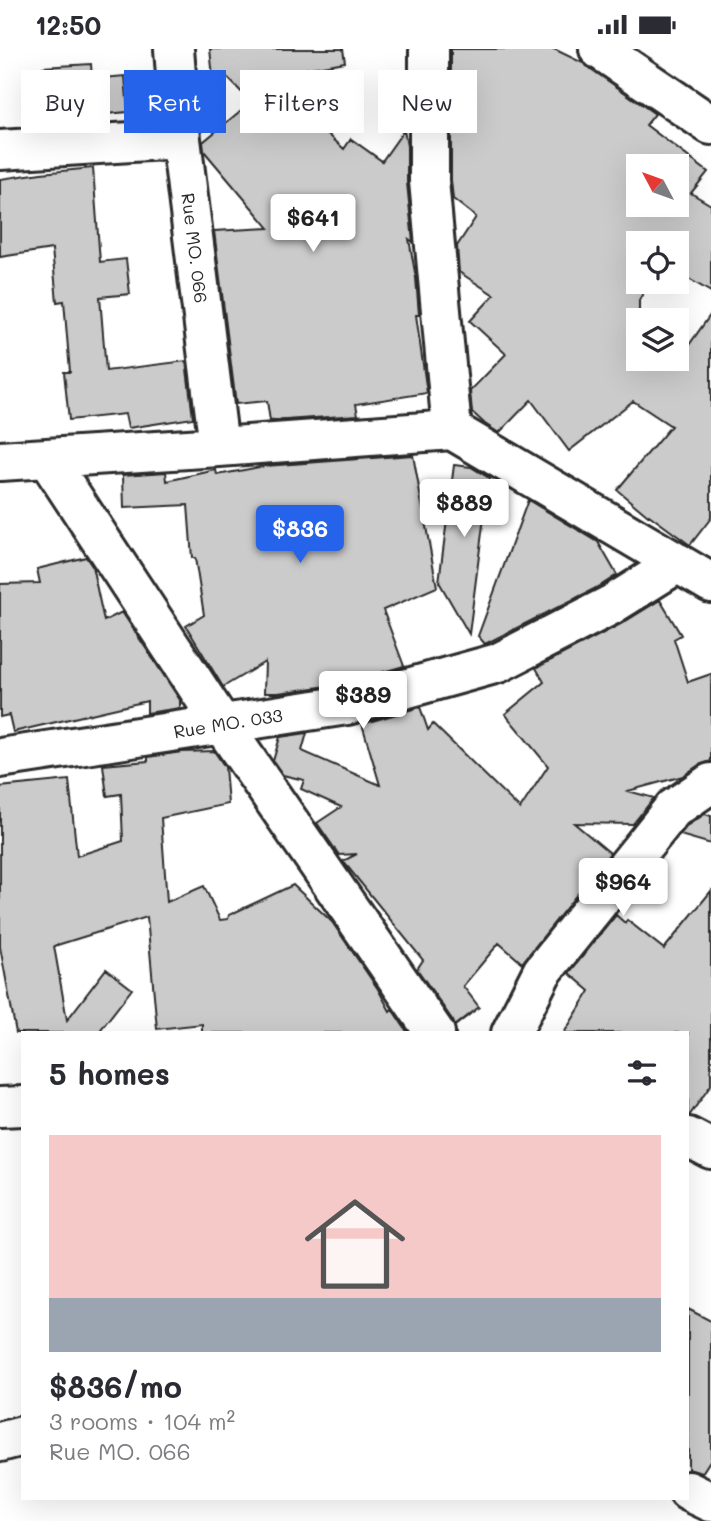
<!DOCTYPE html>
<html lang="en">
<head>
<meta charset="utf-8">
<style>
	:root { --surface:#fff; --page:#f2f2f3; --text:#2b2b33; --muted:#7c7c81; --accent:#2563eb }
	body { margin:0; font-family:Mali,sans-serif; background:var(--page); color:var(--text); height:100vh; display:flex; flex-direction:column; font-size:26px; white-space:nowrap }
	* { box-sizing:border-box; margin:0 }
	p { font-size:23px; color:var(--muted) }
	.icon { flex:none; width:38px; height:38px; fill:none; stroke:currentColor; stroke-width:2; stroke-linecap:round; stroke-linejoin:round }
	.map { position:relative; flex:1; overflow:hidden }
	.details { position:absolute; left:21px; top:982px; width:668px; height:469px; display:flex; flex-direction:column; background:var(--surface); border-radius:0px; box-shadow:0 7px 28px #0002 }
	.details>* { flex:none }
	.guide { position:absolute; left:21px; top:21px; width:670px; height:63px; display:flex; gap:14px }
	.needle { width:46px; rotate:311deg }
	.controls { position:absolute; left:626px; top:105px; display:grid; gap:14px }
	.controls a { display:grid; place-items:center; width:63px; height:63px; border-radius:0px; background:var(--surface); box-shadow:0 7px 28px #0002; font-size:35px }
	.price { position:absolute; translate:-50% -60px; padding:0 16px; border-radius:7px; background:#fff; color:#222; font-size:23px; line-height:46px; filter:drop-shadow(0 2px 4px #0008) }
	.price::after { content:''; position:absolute; left:50%; top:42px; width:21px; height:16px; margin-left:-10px; background:inherit; clip-path:polygon(0 0,100% 0,50% 100%) }
	.price.on { background:var(--accent); color:#fff }
	ul { padding:0; list-style:none }
	li { display:grid; align-content:center; gap:14px; height:371px; padding:0 28px }
	li span { display:grid; place-items:center; height:217px; border-radius:0px; color:#555 }
	li>.icon { margin-inline-start:auto }
	span .icon { width:126px; height:126px; fill:#fffc; stroke-width:1 }
	li b { font-size:30px }
	h2 { display:flex; justify-content:space-between; align-items:center; height:84px; padding:0 28px; font-size:30px }
	.pill { padding:0 24px; border-radius:0px; background:var(--surface); box-shadow:0 7px 28px #0002; font-size:24px; line-height:63px }
	.pill.on { background:var(--accent); color:#fff }
	.status { display:flex; justify-content:space-between; align-items:center; height:49px; padding:0 35px; background:var(--surface); direction:ltr }
	.status svg { height:19px; fill:currentColor }
	.map>svg:first-child { display:block }
	.building { fill:#cbcbcb; stroke:#2b2b2b; stroke-width:2; fill-rule:evenodd }
	.lines { fill:none; stroke-linecap:round; stroke-linejoin:round }
	.minor-casing { stroke:#2b2b2b; stroke-width:44 }
	.minor { stroke:#fff; stroke-width:38 }
	.labels { text-anchor:middle; dominant-baseline:central; stroke-width:7; stroke-linejoin:round; paint-order:stroke }
	.street-label { font-size:18px; fill:#2b2b2b; stroke:#fff }
</style>
</head>
<body>
<div class="status"><b>12:50</b><svg viewBox="0 0 49 12"><path d="M0 12V9h3v3zM5 12V6h3v6zM10 12V3h3v9zM15 12V0h3v12zM26 1h20v11H26zM47 4h2v5h-2z"/></svg></div>
<div class="map">
<svg width="711" height="1472" viewBox="0 0 711 1472">
	<rect width="100%" height="100%" fill="#fff"/>
	<filter id="ink" filterUnits="userSpaceOnUse"><feTurbulence type="fractalNoise" baseFrequency=".0143" numOctaves="2"/><feDisplacementMap in="SourceGraphic" scale="14" xChannelSelector="R" yChannelSelector="G"/><feConvolveMatrix kernelMatrix="1 2 1 2 8 2 1 2 1" color-interpolation-filters="sRGB"/></filter>
	<g filter="url(#ink)">
		<!-- building -->
		<path class="building" d="M210,0H343L345,13L265,27L344,100L351,90L382,112L404,81L407,97V134L413,193L409,190L416,229L419,266H416L427,344L356,355L358,366L270,372L267,352L236,355L214,182L269,179L204,102L203,93L251,53L225,26L213,28Z
			M451,0H554L583,14L655,65L646,76L708,123L691,144L711,156V243L677,223V194H639V233H650L639,251V310H679L711,265V469L690,496L649,466L648,467L617,441L671,377L633,352L569,402L531,351L499,384L485,375L472,363L470,342L506,305L470,272L494,246L459,223L457,197L476,168L453,150L451,131V56L458,45L451,43ZM639,117H677V156H639Z
			M91,15L92,30L125,27L128,63L47,70L43,18Z
			M93,119L100,213L126,210L130,245L100,248L106,322L186,312L193,369L128,379L125,365L69,371L64,323H70L64,252L57,253L52,200L0,208V130L41,124Z
			M413,406L437,538L383,561L404,617L342,635L278,644H264L265,613L223,638L186,577L204,566L195,509H192L188,456L124,459L123,426L166,423L167,432L216,421L217,426L265,417Z
			M454,416L471,418L489,429L469,585L439,533Z
			M528,451L598,493L617,526L600,537L485,595L478,587Z
			M86,508L92,517L104,572L122,563L180,651V659L147,664V652L13,683L9,666L0,668V535L40,534L37,520Z
			M660,551L681,586L674,590L688,633L711,625V712L699,716L683,727L628,742L654,749L633,775L574,774L610,804L522,914L499,894L463,937L479,958L455,977L453,972L417,920L423,911L343,812L357,805L339,806L317,774L341,758L301,740L304,731L283,726L273,712L280,688L307,684L302,702L380,736L362,675L420,658L428,681L433,675L520,760L548,717L505,665L544,633L536,619L621,575Z
			M214,702L225,718L228,755L161,769L167,853L204,837L220,871L228,870L229,866L293,836L332,873L378,940L390,962L392,960L408,984H202V975L157,980L147,868L54,897L67,971L106,920L132,940L98,984H16L0,898V738L69,731L77,807L123,792L121,745L107,747L103,716L148,712V708L182,703Z
			M705,765L711,767V795L680,786L688,776Z
			M711,842V1036L689,1067L688,1066V984H564L590,942L569,924L616,866L625,874L627,871L664,900Z
			M688,1260L711,1272V1410L702,1424L688,1420Z"/>
		<g class="lines">
			<!-- minor casing -->
			<g class="minor-casing">
				<path id="minor" d="M174,0L181,90L219,398
					M429,0V132L452,381
					M599,0L711,76
					M0,101L181,90
					M47,409L221,674L435,984
					M0,412L219,398L452,381L711,534
					M0,709L347,656L498,614L611,556L678,514
					M511,984L542,923L673,760L711,734
					M0,1058L23,1057
					M688,1088L711,1100
					M0,1393L23,1387
					M688,1442L711,1453"/>
			</g>
			<!-- minor -->
			<use href="#minor" class="minor"/>
		</g>
	</g>
	<g class="labels">
		<!-- street labels -->
		<g class="street-label">
			<text transform="translate(195 199) rotate(83)">Rue MO. 066</text>
			<text transform="translate(228 674) rotate(-9)">Rue MO. 033</text>
		</g>
	</g>
</svg>
<div class="controls">
<a><svg class="needle" viewBox="-14 -14 28 28"><path d="M0-13l5 13h-10z" fill="#e53935"/><path d="M0 13l5-13h-10z" fill="#7c7c81"/></svg></a>
<a><svg class="icon" aria-label="locate" viewBox="0 0 24 24"><circle cx="12" cy="12" r="6"/><path d="M12 2v4M12 18v4M2 12h4M18 12h4"/></svg></a>
<a><svg class="icon" aria-label="layers" viewBox="0 0 24 24"><path d="M12 4l9 5-9 5-9-5zM3 14l9 5 9-5"/></svg></a>
</div>
<b class="price" style="left:313px;top:205px">$641</b>
<b class="price" style="left:464px;top:490px">$889</b>
<b class="price on" style="left:300px;top:516px">$836</b>
<b class="price" style="left:363px;top:682px">$389</b>
<b class="price" style="left:623px;top:869px">$964</b>
<div class="guide">
<a class="pill">Buy</a>
<a class="pill on">Rent</a>
<a class="pill">Filters</a>
<a class="pill">New</a>
</div>
<section class="details">
<h2>5 homes<svg class="icon" aria-label="filters" viewBox="0 0 24 24"><path d="M4 7h16M4 17h16"/><circle cx="9" cy="7" r="2"/><circle cx="15" cy="17" r="2"/></svg></h2>
<ul>
<li><span style="background:linear-gradient(#f6c9c9 75%,#9aa5b1 0)"><svg class="icon" aria-label="home" viewBox="0 0 24 24"><path d="M3 11l9-7 9 7M6 9v11h12V9"/></svg></span><div><b>$836/mo</b><p>3 rooms · 104 m²</p><p>Rue MO. 066</p></div></li>
</ul>
</section>
</div>
</body>
</html>
